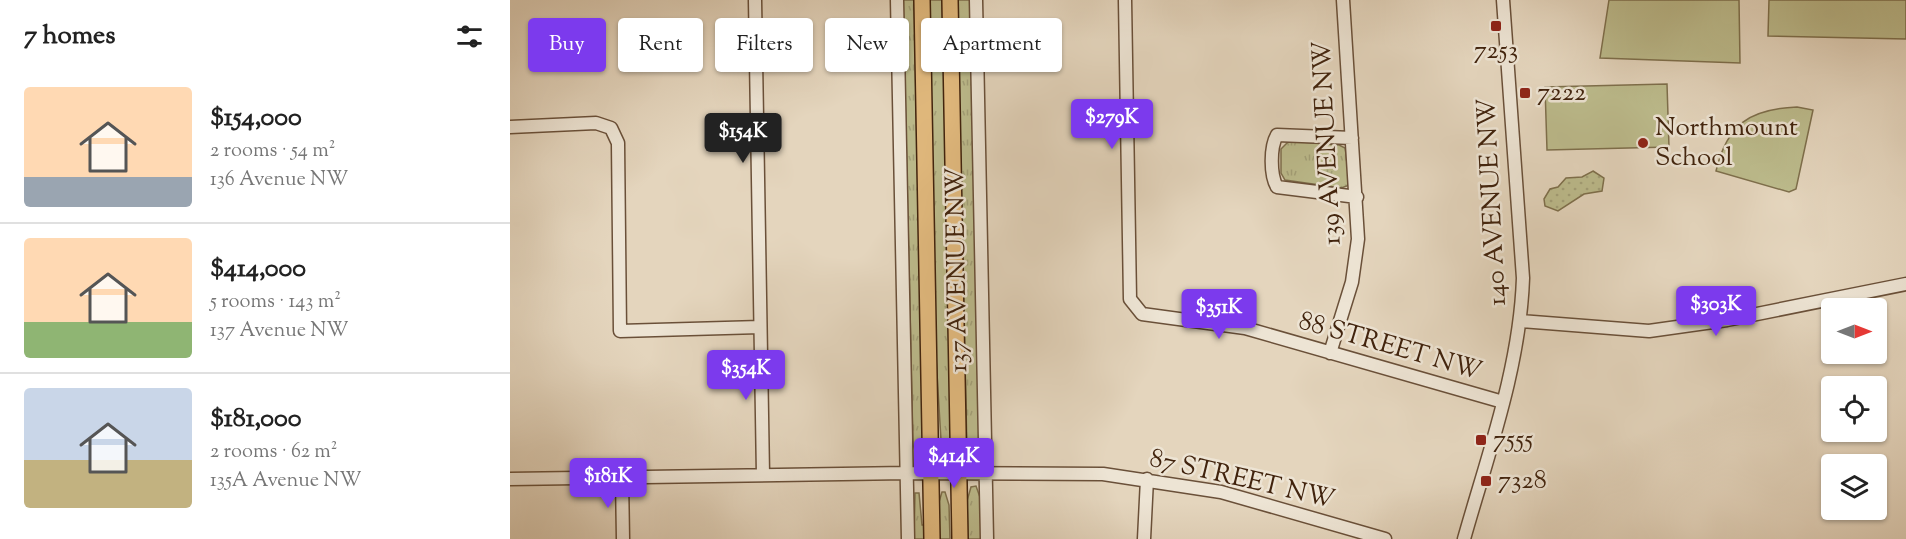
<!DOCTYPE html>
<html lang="en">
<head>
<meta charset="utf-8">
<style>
	:root { --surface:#fff; --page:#f2f2f2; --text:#222; --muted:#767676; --line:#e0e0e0; --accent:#7c3aed }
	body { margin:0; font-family:"Sorts Mill Goudy",serif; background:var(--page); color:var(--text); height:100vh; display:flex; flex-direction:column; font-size:22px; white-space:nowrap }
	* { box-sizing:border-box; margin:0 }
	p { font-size:20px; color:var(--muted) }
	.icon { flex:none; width:33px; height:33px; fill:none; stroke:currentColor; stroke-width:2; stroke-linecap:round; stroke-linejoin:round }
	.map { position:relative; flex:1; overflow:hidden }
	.drawer { display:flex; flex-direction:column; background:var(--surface); width:510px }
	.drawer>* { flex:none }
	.guide { position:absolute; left:18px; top:18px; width:570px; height:54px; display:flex; gap:12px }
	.needle { width:39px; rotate:90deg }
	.controls { position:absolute; left:1311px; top:298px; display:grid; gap:12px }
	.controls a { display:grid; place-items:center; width:66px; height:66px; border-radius:6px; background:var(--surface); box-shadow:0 2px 4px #0004; font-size:30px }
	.price { position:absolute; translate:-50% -51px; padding:0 14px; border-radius:6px; background:var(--accent); color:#fff; font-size:20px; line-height:39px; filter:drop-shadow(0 2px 3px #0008) }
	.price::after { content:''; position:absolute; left:50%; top:36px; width:18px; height:14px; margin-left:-9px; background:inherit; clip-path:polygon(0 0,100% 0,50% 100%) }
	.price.current { background:#222; color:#fff }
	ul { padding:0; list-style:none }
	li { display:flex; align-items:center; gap:18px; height:150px; padding:0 24px }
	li+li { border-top:2px solid var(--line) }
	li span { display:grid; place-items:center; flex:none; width:168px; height:120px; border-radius:6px; color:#555 }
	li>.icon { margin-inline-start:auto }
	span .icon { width:72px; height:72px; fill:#fffc; stroke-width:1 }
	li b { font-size:26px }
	h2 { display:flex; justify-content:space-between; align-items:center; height:72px; padding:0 24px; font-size:26px }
	.tag { padding:0 21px; border-radius:6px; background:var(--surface); box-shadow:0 2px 4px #0004; font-size:21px; line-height:54px }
	.tag.current { background:var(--accent); color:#fff }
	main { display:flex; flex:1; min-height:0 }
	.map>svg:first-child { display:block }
	.grass { fill:url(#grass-tufts); stroke:#7e6f4c; stroke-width:1.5 }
	.park { fill:url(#park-dots); stroke:#7e6f4c; stroke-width:1.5 }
	.pitch { fill:#bcbb8c; stroke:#7e6f4c; stroke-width:1.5 }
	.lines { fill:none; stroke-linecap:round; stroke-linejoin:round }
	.minor-casing { stroke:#6a5039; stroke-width:15 }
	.major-casing { stroke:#41230d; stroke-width:18 }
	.minor { stroke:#ede4d4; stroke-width:12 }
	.major { stroke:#e2ba7e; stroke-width:15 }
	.poi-dot { fill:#8f2418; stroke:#ede4d4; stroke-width:2 }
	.labels { text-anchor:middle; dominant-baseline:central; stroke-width:5; stroke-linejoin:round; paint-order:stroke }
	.poi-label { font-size:26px; fill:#41230d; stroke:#ede4d4; text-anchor:start }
	.street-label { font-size:26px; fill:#41230d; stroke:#ede4d4 }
</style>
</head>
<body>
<main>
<section class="drawer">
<h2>7 homes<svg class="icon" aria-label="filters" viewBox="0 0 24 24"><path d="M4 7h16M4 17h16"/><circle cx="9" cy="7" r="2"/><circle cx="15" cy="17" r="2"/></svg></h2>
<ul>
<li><span style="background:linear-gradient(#ffd9b3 75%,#9aa5b1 0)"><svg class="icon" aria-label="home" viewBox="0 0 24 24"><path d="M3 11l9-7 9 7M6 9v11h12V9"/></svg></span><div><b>$154,000</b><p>2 rooms · 54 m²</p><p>136 Avenue NW</p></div></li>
<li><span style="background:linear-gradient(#ffd9b3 70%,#8fb573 0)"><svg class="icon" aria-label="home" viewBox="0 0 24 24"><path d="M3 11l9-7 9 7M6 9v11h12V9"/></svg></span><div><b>$414,000</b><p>5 rooms · 143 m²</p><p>137 Avenue NW</p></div></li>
<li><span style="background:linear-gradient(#c9d6e8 60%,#c2b280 0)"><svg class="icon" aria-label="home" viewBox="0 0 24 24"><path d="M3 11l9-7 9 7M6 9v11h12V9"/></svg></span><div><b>$181,000</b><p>2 rooms · 62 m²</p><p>135A Avenue NW</p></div></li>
</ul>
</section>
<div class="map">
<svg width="1396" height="539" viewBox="0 0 1396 539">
	<defs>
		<pattern id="grass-tufts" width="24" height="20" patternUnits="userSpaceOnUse" patternTransform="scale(1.5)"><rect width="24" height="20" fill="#bcbb8c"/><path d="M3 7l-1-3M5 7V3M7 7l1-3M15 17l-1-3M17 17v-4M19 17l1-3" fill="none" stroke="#a3a078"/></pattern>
		<pattern id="park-dots" width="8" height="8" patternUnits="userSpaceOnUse" patternTransform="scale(1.5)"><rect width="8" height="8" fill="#bcbb8c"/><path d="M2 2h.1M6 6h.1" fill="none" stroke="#a3a078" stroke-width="1.8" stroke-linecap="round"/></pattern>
	</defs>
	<rect width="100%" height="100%" fill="#e4d5bd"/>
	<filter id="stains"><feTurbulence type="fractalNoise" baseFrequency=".00333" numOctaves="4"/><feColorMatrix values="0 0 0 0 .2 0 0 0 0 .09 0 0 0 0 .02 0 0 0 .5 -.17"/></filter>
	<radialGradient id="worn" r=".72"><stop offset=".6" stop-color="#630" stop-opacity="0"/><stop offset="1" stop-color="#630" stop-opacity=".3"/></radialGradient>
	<!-- grass -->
	<path class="grass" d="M393,0H404L413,445L411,454L406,455L403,444Z
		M418,0H432L442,439L438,453H435L431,440L424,324Z
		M447,0H461L470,449L457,450Z
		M779,141L829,145L835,148L840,181L837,186L831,188L775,180L771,173V149Z
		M466,486L471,500L472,539H458L457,501L461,487Z
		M432,492H435L439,505L440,539H429V502Z
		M405,493H409L412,525H415L416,539H404Z"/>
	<!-- park -->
	<path class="park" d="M1083,171L1094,178L1092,191L1074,194L1048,211L1035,206L1034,199L1040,189L1048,187L1056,178L1072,177Z"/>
	<!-- pitch -->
	<path class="pitch" d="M1099,0H1229L1230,63L1090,58Z
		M1259,0H1396V39L1258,36Z
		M1157,84L1159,147L1037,150L1035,87Z
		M1287,107L1303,110L1286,189L1279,192L1206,171C1217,124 1240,109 1287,107Z"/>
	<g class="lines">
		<!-- minor casing -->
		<g class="minor-casing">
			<path id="minor" d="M245,0L253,475
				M387,0L398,539
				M466,0L477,539
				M615,0L620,299L632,314L735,328L993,402
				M0,127L86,123L101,128L108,143L110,331L250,327
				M842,138L767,135C760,147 760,175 767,187L847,197
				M1012,321L1139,331L1217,320L1396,284
				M820,353L842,282L848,239L833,0
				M112,478L113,539
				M0,479L396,473L593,474L711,492L875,539
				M634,539L637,479
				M954,539C978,454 1010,367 1013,278L993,0"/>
		</g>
		<!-- major casing -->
		<g class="major-casing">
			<path id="major" d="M412,0L422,539
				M440,0L450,539"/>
		</g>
		<!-- minor -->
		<use href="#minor" class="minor"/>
		<!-- major -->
		<use href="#major" class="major"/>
	</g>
	<!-- markers -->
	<g class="poi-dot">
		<rect x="980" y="20" width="12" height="12" rx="3"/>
		<rect x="1009" y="87" width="12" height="12" rx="3"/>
		<circle cx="1133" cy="143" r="6"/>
		<rect x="965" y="434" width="12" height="12" rx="3"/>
		<rect x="970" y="475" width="12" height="12" rx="3"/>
	</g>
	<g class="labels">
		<!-- poi labels -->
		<g class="poi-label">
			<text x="986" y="51" text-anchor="middle">7253</text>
			<text x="1027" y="93">7222</text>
			<text x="1145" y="128">Northmount<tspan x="1145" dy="30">School</tspan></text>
			<text x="983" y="440">7555</text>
			<text x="988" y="481">7328</text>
		</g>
		<!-- street labels -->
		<g class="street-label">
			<text transform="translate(818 143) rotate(-93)">139 AVENUE NW</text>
			<text transform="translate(983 202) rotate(-93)">140 AVENUE NW</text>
			<text transform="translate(448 270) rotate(-91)">137 AVENUE NW</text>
			<text transform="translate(880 347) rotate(16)">88 STREET NW</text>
			<text transform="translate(732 480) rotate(13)">87 STREET NW</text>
		</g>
	</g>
	<rect width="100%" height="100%" filter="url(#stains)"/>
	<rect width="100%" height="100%" fill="url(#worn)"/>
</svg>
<div class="controls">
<a><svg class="needle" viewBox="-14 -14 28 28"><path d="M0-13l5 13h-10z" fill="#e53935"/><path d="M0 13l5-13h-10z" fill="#767676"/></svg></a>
<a><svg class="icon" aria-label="locate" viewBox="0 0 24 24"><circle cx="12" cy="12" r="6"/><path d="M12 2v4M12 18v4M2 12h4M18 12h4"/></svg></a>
<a><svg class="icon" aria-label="layers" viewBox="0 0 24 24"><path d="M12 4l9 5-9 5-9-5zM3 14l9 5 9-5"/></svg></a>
</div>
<b class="price" style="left:602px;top:150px">$279K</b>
<b class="price current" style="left:233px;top:164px">$154K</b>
<b class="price" style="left:1206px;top:337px">$303K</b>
<b class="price" style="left:709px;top:340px">$351K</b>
<b class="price" style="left:236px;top:401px">$354K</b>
<b class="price" style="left:444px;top:489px">$414K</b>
<b class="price" style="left:98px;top:509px">$181K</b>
<div class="guide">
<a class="tag current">Buy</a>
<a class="tag">Rent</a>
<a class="tag">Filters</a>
<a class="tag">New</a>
<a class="tag">Apartment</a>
</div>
</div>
</main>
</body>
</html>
